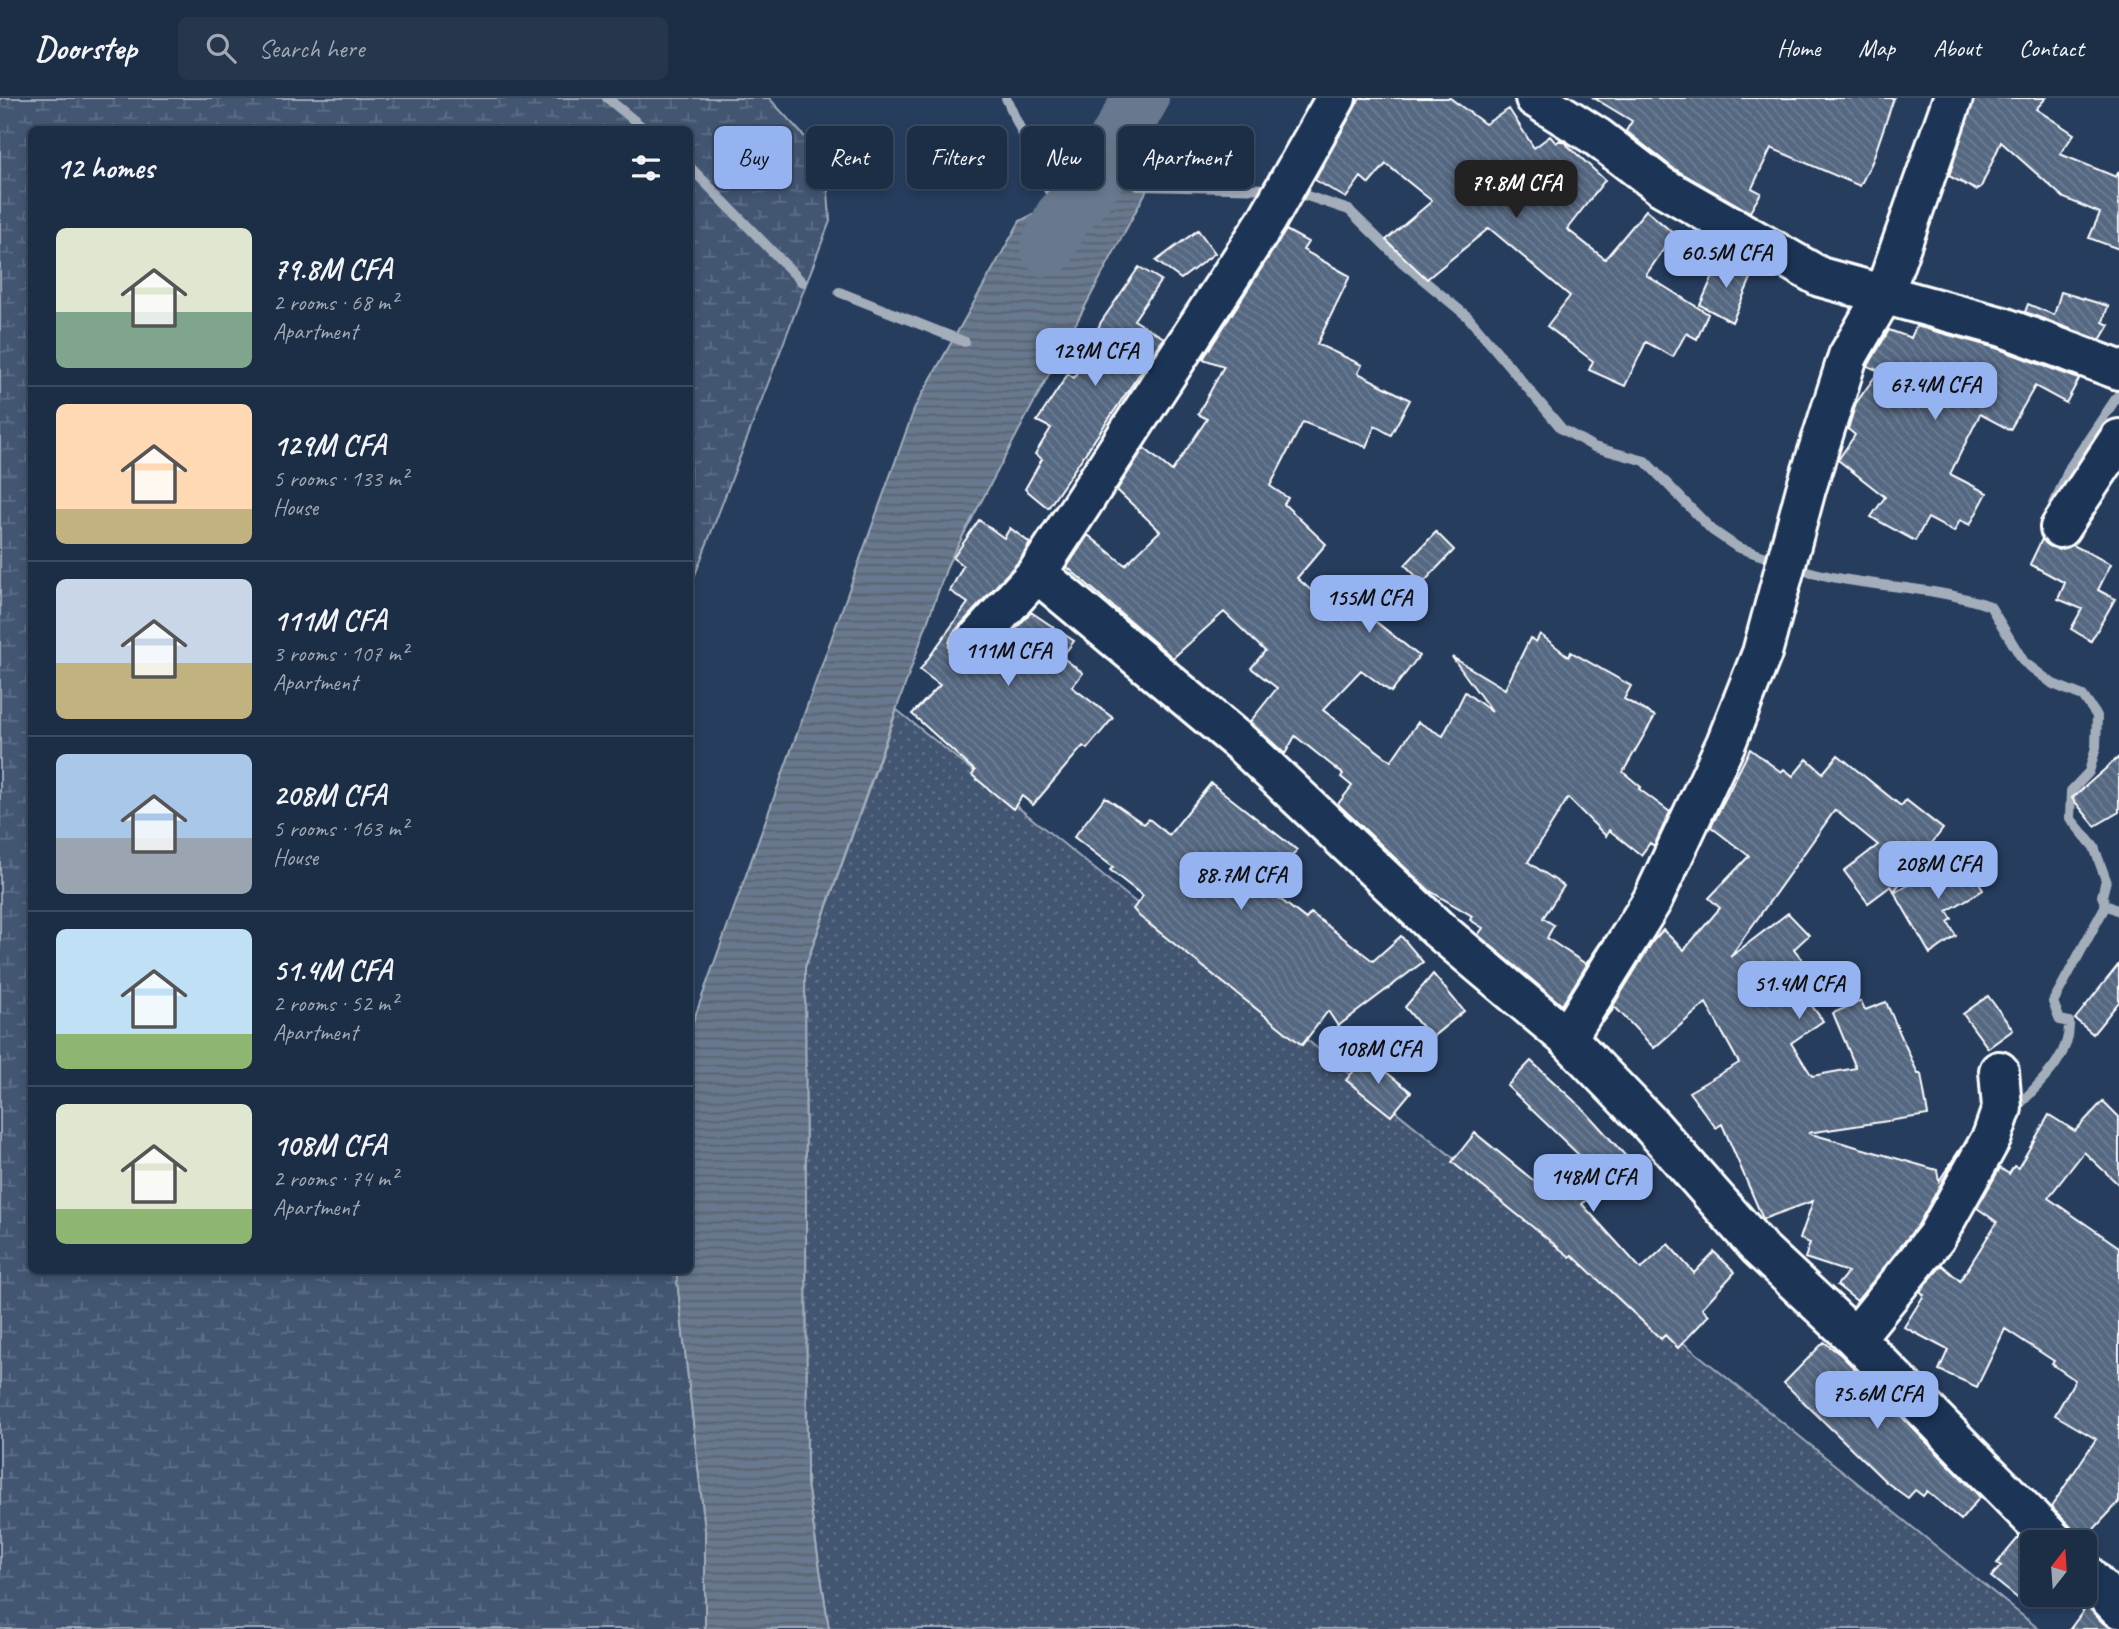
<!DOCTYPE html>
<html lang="en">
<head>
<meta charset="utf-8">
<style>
	:root { --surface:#1c2e46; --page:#25364d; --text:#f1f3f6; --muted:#a0a8b3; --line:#3a4a5f; --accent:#95b2f1 }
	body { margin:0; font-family:Caveat,sans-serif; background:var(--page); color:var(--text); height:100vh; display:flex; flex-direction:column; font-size:26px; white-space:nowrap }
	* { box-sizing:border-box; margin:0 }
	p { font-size:23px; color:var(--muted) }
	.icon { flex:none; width:38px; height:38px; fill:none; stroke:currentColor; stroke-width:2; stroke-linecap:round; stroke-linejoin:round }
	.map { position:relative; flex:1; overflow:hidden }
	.details { position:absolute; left:28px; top:28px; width:665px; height:1148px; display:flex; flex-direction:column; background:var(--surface); border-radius:10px; box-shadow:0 4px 10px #0003,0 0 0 2px var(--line) }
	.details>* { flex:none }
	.top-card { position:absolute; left:714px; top:28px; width:665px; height:63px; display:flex; gap:14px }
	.needle { width:46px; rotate:17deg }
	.buttons { position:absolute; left:2020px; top:1432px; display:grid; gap:14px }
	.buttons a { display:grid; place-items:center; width:77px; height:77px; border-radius:10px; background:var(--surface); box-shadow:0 4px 10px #0003,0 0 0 2px var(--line); font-size:35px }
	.price { position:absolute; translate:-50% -60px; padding:0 16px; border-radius:14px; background:var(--accent); color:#111; font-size:23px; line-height:46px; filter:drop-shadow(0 2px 4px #0008) }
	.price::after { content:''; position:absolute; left:50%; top:42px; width:21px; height:16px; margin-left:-10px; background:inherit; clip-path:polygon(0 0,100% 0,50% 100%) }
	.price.active { background:#222; color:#fff }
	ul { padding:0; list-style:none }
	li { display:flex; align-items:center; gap:21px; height:175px; padding:0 28px }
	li+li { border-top:2px solid var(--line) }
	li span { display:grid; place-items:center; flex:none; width:196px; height:140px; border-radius:10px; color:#555 }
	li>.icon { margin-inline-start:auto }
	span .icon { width:84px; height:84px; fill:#fffc; stroke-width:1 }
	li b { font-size:30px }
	h2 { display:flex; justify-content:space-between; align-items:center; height:84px; padding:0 28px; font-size:30px }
	.chip { padding:0 24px; border-radius:10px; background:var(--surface); box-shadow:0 4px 10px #0003,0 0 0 2px var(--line); font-size:24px; line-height:63px }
	.chip.active { background:var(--accent); color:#111 }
	header { display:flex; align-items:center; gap:42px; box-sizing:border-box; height:98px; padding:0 35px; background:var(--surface); border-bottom:2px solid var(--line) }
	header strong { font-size:33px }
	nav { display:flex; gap:38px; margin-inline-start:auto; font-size:24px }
	.search { width:490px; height:63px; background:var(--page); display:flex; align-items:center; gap:18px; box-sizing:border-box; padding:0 24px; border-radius:10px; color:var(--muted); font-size:26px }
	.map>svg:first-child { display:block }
	.grass { fill:url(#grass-dots); stroke:#a0aab8; stroke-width:2 }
	.wetland { fill:url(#wetland-marsh); stroke:#a0aab8; stroke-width:2 }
	.water { fill:url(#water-rules); stroke:#a4aebb; stroke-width:2 }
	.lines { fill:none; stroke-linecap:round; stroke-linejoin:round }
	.stream { stroke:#a4aebb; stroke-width:10 }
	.river { stroke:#67788e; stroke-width:56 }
	.building { fill:url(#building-back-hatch); stroke:#fff; stroke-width:2 }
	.minor-casing { stroke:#fff; stroke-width:44 }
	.minor { stroke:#1d3557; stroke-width:38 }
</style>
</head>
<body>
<header>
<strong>Doorstep</strong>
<div class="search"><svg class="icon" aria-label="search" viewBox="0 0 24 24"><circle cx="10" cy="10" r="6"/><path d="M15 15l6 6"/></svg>Search here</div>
<nav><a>Home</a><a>Map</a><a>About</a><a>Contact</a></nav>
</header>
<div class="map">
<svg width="2119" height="1531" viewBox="0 0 2119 1531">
	<defs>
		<pattern id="grass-dots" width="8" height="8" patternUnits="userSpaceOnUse" patternTransform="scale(1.75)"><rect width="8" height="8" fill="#425672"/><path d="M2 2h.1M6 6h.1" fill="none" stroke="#5e6f87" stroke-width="1.8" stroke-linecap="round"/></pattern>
		<pattern id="wetland-marsh" width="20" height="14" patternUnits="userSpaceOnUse" patternTransform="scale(1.75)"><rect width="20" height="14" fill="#425672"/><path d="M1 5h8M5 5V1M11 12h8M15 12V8" fill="none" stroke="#5e6f87"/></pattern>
		<pattern id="water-rules" width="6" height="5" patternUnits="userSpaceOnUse" patternTransform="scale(1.75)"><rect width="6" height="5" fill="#67788e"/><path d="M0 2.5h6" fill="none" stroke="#5a626d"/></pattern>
		<pattern id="building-back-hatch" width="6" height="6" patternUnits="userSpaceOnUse" patternTransform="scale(1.75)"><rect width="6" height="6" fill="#556781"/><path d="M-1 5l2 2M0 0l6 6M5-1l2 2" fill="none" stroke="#6e7e94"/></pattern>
	</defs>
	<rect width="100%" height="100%" fill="#263d5e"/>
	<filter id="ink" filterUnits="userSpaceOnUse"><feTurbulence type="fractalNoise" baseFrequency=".0143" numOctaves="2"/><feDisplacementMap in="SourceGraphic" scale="14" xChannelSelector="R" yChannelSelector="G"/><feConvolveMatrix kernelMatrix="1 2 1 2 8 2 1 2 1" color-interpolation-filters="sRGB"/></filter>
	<g filter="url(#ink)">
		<!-- grass -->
		<path class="grass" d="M897,612L2039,1531H829L807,1386L805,870Z"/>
		<!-- wetland -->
		<path class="wetland" d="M0,0H769L826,62L830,123L690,490V32H32V1172L676,1173L705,1431V1531H0Z"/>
		<!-- water -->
		<path class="water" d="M1172,45L948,466L805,869L807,1386L829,1531H705V1431L676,1173L690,1172V932L915,309L1020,123Z"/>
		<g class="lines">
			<!-- stream -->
			<path class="stream" d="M607,0L646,32
				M1006,0L1060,117
				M690,69L802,184
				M1138,88L1273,91
				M1292,93L1349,112L1403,165L1468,219L1562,331L1594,349L1645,363L1712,432L1737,449L1780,464
				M839,194L965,244
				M2051,413L2070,369L2119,296
				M1794,469C1860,491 1925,485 1990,508L2024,564L2053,586L2083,598L2097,618L2096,649L2089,674L2071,693L2070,720L2094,749L2106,782L2102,798L2106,807L2119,813
				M2014,1012C2037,987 2071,961 2069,924L2060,922L2053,904L2106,807"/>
			<!-- river -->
			<path class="river" d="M1048,149L1062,120L1091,88L1141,0"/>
		</g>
		<!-- building -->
		<path class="building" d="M1360,0H1450L1485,26L1509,11L1534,50L1550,38L1556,45L1560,42L1565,45L1605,82L1567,131L1605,161L1646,112L1674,136L1646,177L1708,216L1697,241L1686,235L1673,259L1646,244L1625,288L1589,272L1593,263L1547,228L1570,198L1489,130L1427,181L1386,142L1432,103L1386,66L1369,86L1361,79L1346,100L1315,82Z
			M1594,0H1894L1872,64L1860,88L1771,50L1752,90L1761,95L1750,114L1673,70L1626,33L1632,23Z
			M1974,0H2046L2036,11L2074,36L2060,56L2116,79L2119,73V151L2089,140L2100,115L2064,100L2001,44L1981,89L1976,92L1949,78Z
			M1198,132L1215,155L1181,181L1156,163Z
			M1286,132L1308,144L1303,152L1350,178L1317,246L1362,267L1358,275L1410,302L1391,337L1375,328L1366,349L1303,324L1270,388L1288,400L1284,406L1326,446L1297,480L1340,518L1351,504L1419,558L1391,594L1361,572L1323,612L1391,663L1418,624L1443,638L1465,594L1492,614L1452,559L1505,591L1530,540L1536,544L1540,536L1569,559L1571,554L1631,588L1624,601L1655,618L1623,674L1641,689L1639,691L1670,714L1654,748L1650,745L1641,757L1609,732L1606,738L1568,700L1528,764L1564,788L1543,820L1554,827L1547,840L1586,866L1604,839L1562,907L1478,837L1483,830L1470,822L1472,818L1430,793L1338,706L1352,688L1341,679L1343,676L1295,638L1285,656L1250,624L1277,590L1251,570L1265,553L1224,514L1173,560L1067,469L1088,437L1125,467L1160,433L1117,392L1144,350L1172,373L1207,321L1198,316L1224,268L1203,261Z
			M1721,160L1752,178L1732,224L1700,207Z
			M1139,169L1161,182L1134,222L1164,240L1048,410L1025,391L1042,361L1035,356L1051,330L1037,323L1068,276L1074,280L1101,224Z
			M2061,194L2108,208L2103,224L2109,227L2100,242L2025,214L2028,206L2054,217Z
			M1916,228L1996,250L2079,281L2066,305L2035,288L2010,332L1980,316L1950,376L1987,395L1970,427L1960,422L1954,434L1928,420L1915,443L1871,419L1885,399L1838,362L1855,337L1848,331L1856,305L1879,273L1868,268L1889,232L1911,240Z
			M979,422L1004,440L1010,430L1030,445L1020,462L953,535L949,545V556L955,565L966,570H977L986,564L1031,514L1074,543L1062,559L1083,575L1072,589L1113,620L1087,651L1083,648L1033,707L1022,698L1013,711L972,677L975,673L912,616L940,587L920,572L968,505L950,493L963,468L953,460Z
			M1436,434L1454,452L1423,485L1405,467Z
			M2042,441L2058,452L2073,447L2111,466L2098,492L2115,501L2091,543L2071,531L2082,511L2058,501L2065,485L2030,466Z
			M1750,651L1781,674L1784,671L1793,678L1807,661L1823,675L1838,657L1901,708L1906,702L1943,731L1894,793L1891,788L1868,805L1844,773L1878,747L1835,712L1730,859L1788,815L1809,837L1794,851L1809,870L1793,882L1823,923L1791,945L1812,978L1856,970L1833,915L1861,903L1865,912L1886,904L1918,976H1921L1928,1017L1808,1035L1937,1072L1939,1083L1962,1048L1918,1127L1857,1203L1837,1187L1848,1174L1805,1160L1810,1145L1800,1141L1813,1103L1763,1121L1722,1026L1716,1030L1689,994L1739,965L1706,905L1654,950L1615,909L1602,926L1653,843L1663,832L1684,852L1720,810L1709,800L1749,758L1711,729Z
			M2119,659V714L2095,728L2072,700Z
			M1211,685L1297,752L1267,791L1306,821L1311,815L1373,863L1401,838L1423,864L1338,928L1328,913L1302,947L1139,818L1133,811L1143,798L1110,772L1113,769L1074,739L1105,699L1144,726L1149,721L1169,737Z
			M1967,759L1983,792L1947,813L1952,821L1948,824L1956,838L1930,856L1894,794Z
			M2119,866V904L2093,936L2075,921Z
			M1433,876L1464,913L1431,940L1405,909Z
			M1988,898L2013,932L1988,950L1963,916Z
			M1366,958L1411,994L1391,1018L1346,982Z
			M1531,963L1584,1012L1631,1064L1582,1106L1641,1171L1668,1146L1694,1175L1714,1154L1735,1174L1702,1210L1709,1217L1678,1250L1665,1237L1661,1241L1572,1157L1570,1159L1452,1064L1475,1035L1544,1091L1580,1058L1507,988Z
			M2103,1003L2119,1019V1087L2084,1054L2048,1100L2119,1149V1404L2082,1444H2076L2071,1429L2051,1409L2096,1341L2055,1317L2075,1282L2052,1266L2054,1263L2005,1231L1977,1289L1939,1272L1948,1252L1904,1229L1924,1197L1920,1193L1942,1167L1960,1183L1997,1124L1977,1110L2000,1070L2009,1076L2014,1068L2018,1070L2049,1017L2075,1033Z
			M1824,1244L1841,1257L1980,1399L1961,1422L1927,1393L1923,1398L1915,1392L1908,1400L1886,1384L1784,1285Z
			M2019,1439L2032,1452V1491L2021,1503L1991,1479L2001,1468L1997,1465Z
			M2087,1508L2103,1525L2113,1531H2070Z"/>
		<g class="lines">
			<!-- minor casing -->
			<g class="minor-casing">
				<path id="minor" d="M1535,0L1597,39L1661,88L1820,179L2003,229L2119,272
					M2060,430L2119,341
					M1037,475L1242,646L1438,831L1567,940L1651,1027L1759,1150L1855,1240L2055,1444
					M970,549L1037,475L1267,122L1336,0
					M1567,940L1652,803L1726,645L1762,555L1806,391L1848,258L1884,196L1953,0
					M1855,1240L1936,1139L1992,1039L2002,1010L1999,973
					M2084,1474L2119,1510"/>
			</g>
			<!-- minor -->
			<use href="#minor" class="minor"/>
		</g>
	</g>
</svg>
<div class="buttons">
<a><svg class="needle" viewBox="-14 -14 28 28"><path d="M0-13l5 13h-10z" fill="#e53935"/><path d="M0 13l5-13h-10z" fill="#a0a8b3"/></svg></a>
</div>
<b class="price active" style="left:1516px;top:122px">79.8M CFA</b>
<b class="price" style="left:1726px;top:192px">60.5M CFA</b>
<b class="price" style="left:1095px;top:290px">129M CFA</b>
<b class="price" style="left:1935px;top:324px">67.4M CFA</b>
<b class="price" style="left:1369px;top:537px">155M CFA</b>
<b class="price" style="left:1008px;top:590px">111M CFA</b>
<b class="price" style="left:1938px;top:803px">208M CFA</b>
<b class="price" style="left:1241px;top:814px">88.7M CFA</b>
<b class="price" style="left:1799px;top:923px">51.4M CFA</b>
<b class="price" style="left:1378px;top:988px">108M CFA</b>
<b class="price" style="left:1593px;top:1116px">148M CFA</b>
<b class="price" style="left:1877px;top:1333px">75.6M CFA</b>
<div class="top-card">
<a class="chip active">Buy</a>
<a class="chip">Rent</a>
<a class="chip">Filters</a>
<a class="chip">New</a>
<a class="chip">Apartment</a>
</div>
<section class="details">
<h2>12 homes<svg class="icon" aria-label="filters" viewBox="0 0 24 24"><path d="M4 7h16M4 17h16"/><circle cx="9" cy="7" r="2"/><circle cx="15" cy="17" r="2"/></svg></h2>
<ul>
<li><span style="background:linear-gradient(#dfe7d0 60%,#7fa58c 0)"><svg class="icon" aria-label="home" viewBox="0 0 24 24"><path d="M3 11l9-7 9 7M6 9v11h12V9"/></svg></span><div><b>79.8M CFA</b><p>2 rooms · 68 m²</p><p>Apartment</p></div></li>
<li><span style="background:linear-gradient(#ffd9b3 75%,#c2b280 0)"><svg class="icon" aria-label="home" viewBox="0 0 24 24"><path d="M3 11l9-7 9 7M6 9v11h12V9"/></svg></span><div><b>129M CFA</b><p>5 rooms · 133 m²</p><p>House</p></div></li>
<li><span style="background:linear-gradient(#c9d6e8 60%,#c2b280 0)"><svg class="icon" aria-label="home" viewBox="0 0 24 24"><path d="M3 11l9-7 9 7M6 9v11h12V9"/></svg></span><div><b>111M CFA</b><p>3 rooms · 107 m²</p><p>Apartment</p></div></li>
<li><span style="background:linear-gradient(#a9c7e8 60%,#9aa5b1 0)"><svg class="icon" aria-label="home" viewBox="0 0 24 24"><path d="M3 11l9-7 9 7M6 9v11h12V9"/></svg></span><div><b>208M CFA</b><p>5 rooms · 163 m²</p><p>House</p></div></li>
<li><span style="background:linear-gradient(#bfe0f5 75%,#8fb573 0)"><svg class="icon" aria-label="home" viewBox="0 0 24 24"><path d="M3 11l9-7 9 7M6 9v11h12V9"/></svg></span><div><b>51.4M CFA</b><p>2 rooms · 52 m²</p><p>Apartment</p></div></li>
<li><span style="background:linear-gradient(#dfe7d0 75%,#8fb573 0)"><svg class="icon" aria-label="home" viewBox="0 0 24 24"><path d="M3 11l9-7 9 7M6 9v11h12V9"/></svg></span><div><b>108M CFA</b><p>2 rooms · 74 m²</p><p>Apartment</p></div></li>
</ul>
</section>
</div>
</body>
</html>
